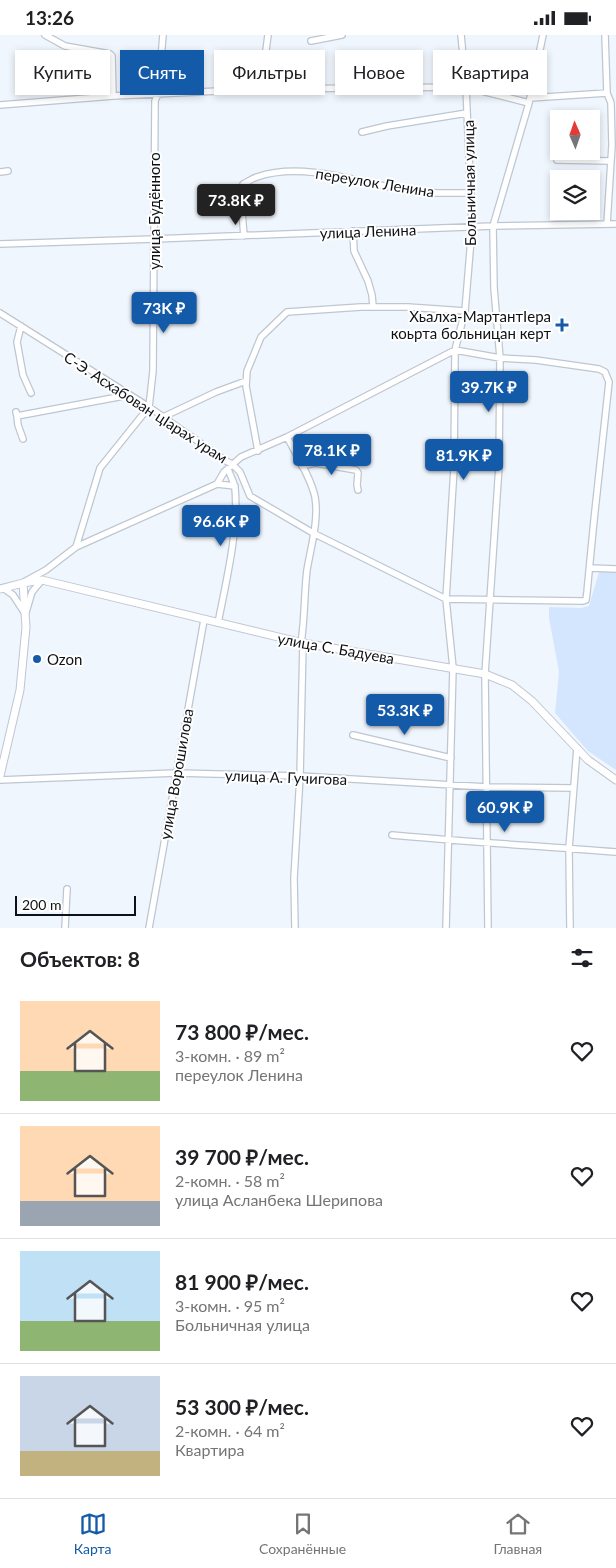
<!DOCTYPE html>
<html lang="ru">
<head>
<meta charset="utf-8">
<style>
	:root { --surface:#fff; --page:#f2f2f2; --text:#202124; --muted:#757577; --line:#e0e0e0; --accent:#135aa9 }
	body { margin:0; font-family:Lato,sans-serif; background:var(--page); color:var(--text); height:100vh; display:flex; flex-direction:column; font-size:19px; white-space:nowrap }
	* { box-sizing:border-box; margin:0 }
	p { font-size:16px; color:var(--muted) }
	.icon { flex:none; width:28px; height:28px; fill:none; stroke:currentColor; stroke-width:2; stroke-linecap:round; stroke-linejoin:round }
	.map { position:relative; height:893px; overflow:hidden }
	.side { display:flex; flex-direction:column; background:var(--surface); flex:1 }
	.side>* { flex:none }
	.guide { position:absolute; left:15px; top:15px; width:586px; height:45px; display:flex; gap:10px }
	.needle { width:32px; rotate:358deg }
	.fabs { position:absolute; left:550px; top:75px; display:grid; gap:10px }
	.fabs a { display:grid; place-items:center; width:50px; height:50px; border-radius:0px; background:var(--surface); box-shadow:0 2px 8px #0003; font-size:25px }
	.scale { position:absolute; left:15px; bottom:12px; width:121px; box-sizing:border-box; padding-left:5px; border:2px solid #0e1115; border-top:0; font-size:14px; line-height:18px; white-space:nowrap; color:#0e1115; -webkit-text-stroke:4px #fff; paint-order:stroke }
	.price { position:absolute; translate:-50% -42px; padding:0 11px; border-radius:5px; background:var(--accent); color:#fff; font-size:16px; line-height:32px; filter:drop-shadow(0 1px 2px #0008) }
	.price::after { content:''; position:absolute; left:50%; top:30px; width:15px; height:11px; margin-left:-8px; background:inherit; clip-path:polygon(0 0,100% 0,50% 100%) }
	.price.selected { background:#222; color:#fff }
	ul { padding:0; list-style:none }
	li { display:flex; align-items:center; gap:15px; height:125px; padding:0 20px }
	li+li { border-top:1px solid var(--line) }
	li span { display:grid; place-items:center; flex:none; width:140px; height:100px; border-radius:0px; color:#555 }
	li>.icon { margin-inline-start:auto }
	span .icon { width:60px; height:60px; fill:#fffc; stroke-width:1 }
	li b { font-size:21px }
	h2 { display:flex; justify-content:space-between; align-items:center; height:60px; padding:0 20px; font-size:21px }
	.chip { padding:0 18px; border-radius:0px; background:var(--surface); box-shadow:0 2px 8px #0003; font-size:18px; line-height:45px }
	.chip.selected { background:var(--accent); color:#fff }
	.status { display:flex; justify-content:space-between; align-items:center; height:35px; padding:0 25px; background:var(--surface); direction:ltr }
	.status svg { height:14px; fill:currentColor }
	.tabs { display:flex; justify-content:space-around; align-items:center; height:70px; border-top:1px solid var(--line); background:var(--surface); font-size:14px; color:var(--muted) }
	.tabs a { display:grid; justify-items:center; gap:2px }
	.tabs .selected { color:var(--accent) }
	.map>svg:first-child { display:block }
	.green { fill:#d4e6fe }
	.lines { fill:none; stroke-linecap:round; stroke-linejoin:round }
	.minor-casing { stroke:#bec6d2; stroke-width:8 }
	.major-casing { stroke:#bec6d2; stroke-width:9 }
	.minor { stroke:#fff; stroke-width:5.5 }
	.major { stroke:#fff; stroke-width:7 }
	.poi-dot { fill:#135aa9; stroke:#fff; stroke-width:2 }
	.labels { text-anchor:middle; dominant-baseline:central; stroke-width:4; stroke-linejoin:round; paint-order:stroke }
	.street-label { font-size:15px; fill:#0e1115; stroke:#fff }
	.poi-label { font-size:15px; fill:#0e1115; stroke:#fff; text-anchor:end }
</style>
</head>
<body>
<div class="status"><b>13:26</b><svg viewBox="0 0 49 12"><path d="M0 12V9h3v3zM5 12V6h3v6zM10 12V3h3v9zM15 12V0h3v12zM26 1h20v11H26zM47 4h2v5h-2z"/></svg></div>
<div class="map">
<svg width="616" height="893" viewBox="0 0 616 893">
	<rect width="100%" height="100%" fill="#f0f6fd"/>
	<!-- green -->
	<path class="green" d="M616,536V735L588,716L555,678L559,637L549,583V572L581,573L589,571L599,537Z"/>
	<g class="lines">
		<!-- minor casing -->
		<g class="minor-casing">
			<path id="minor" d="M45,0L65,11L110,19L112,21L113,61
				M605,0L607,58
				M311,6L342,0
				M261,54L268,0
				M530,63L607,58L611,68L612,110L607,189
				M0,70L113,61L261,54L466,52L529,68
				M362,97L387,91L467,78
				M557,125L611,126
				M0,137L8,136
				M353,196L354,216L368,246L372,260L373,272
				M244,201L242,177L243,149C248,147 252,143 257,142C303,126 363,148 409,156C429,159 451,158 471,158
				M0,209L154,204L493,191L616,189
				M0,278L149,372L226,426L232,429L240,437L250,461L313,498L446,564L583,566L586,565L587,557L594,485L609,347L605,337L599,334L536,325L500,323L455,315L287,402L241,422L224,437L217,449L76,512L46,535L24,547
				M21,291L17,307L23,340L31,358
				M16,377L17,381L129,360
				M17,381L18,390L23,404
				M163,382L216,357L246,346
				M287,402C296,419 311,443 315,462C319,485 311,511 307,535C304,559 305,583 301,608
				M258,416L246,351L247,336L261,302L287,277L361,272H408L465,276
				M302,431L315,428L356,435L358,438L357,450L358,455
				M217,449L235,451
				M76,512L100,433L149,372L153,336L155,66L158,59L163,0
				M590,533L616,534
				M3,553L13,560L24,577
				M26,577L32,557L42,545
				M218,588C226,547 239,494 235,453C234,447 230,440 228,434
				M353,700L451,723
				M0,745L176,738L300,741L487,752L573,753
				M392,800C467,807 541,811 616,817
				M65,893L67,854
				M149,893L204,585
				M295,893L294,843L300,741L303,608
				M446,893L453,633L446,564L454,433L455,315L465,276L472,192L466,52L461,0
				M488,893L485,639L499,431L500,323L494,253L493,191L529,68L543,0
				M570,893L569,813L577,713"/>
		</g>
		<!-- major casing -->
		<g class="major-casing">
			<path id="major" d="M0,554L23,548L42,545L303,608L485,639L512,650L532,666L588,725L616,745
				M0,741L20,655L26,592L23,548"/>
		</g>
		<!-- minor -->
		<use href="#minor" class="minor"/>
		<!-- major -->
		<use href="#major" class="major"/>
	</g>
	<!-- markers -->
	<g class="poi-dot">
		<path d="M559.5 282.5h5v5h5v5h-5v5h-5v-5h-5v-5h5z"/>
		<circle cx="37" cy="624" r="5"/>
	</g>
	<g class="labels">
		<!-- street labels -->
		<g class="street-label">
			<text transform="translate(375 147) rotate(9)">переулок Ленина</text>
			<text transform="translate(469 148) rotate(-91)">Больничная улица</text>
			<text transform="translate(154 176) rotate(-90)">улица Будённого</text>
			<text transform="translate(368 196) rotate(-2)">улица Ленина</text>
			<text transform="translate(146 372) rotate(33)">С-Э. Асхабован цIарах урам</text>
			<text transform="translate(336 613) rotate(10)">улица С. Бадуева</text>
			<text transform="translate(176 739) rotate(-80)">улица Ворошилова</text>
			<text transform="translate(286 742) rotate(2)">улица А. Гучигова</text>
		</g>
		<!-- poi labels -->
		<g class="poi-label">
			<text x="551" y="281">Хьалха-МартантIера<tspan x="551" dy="17">коьрта больницан керт</tspan></text>
			<text x="47" y="624" text-anchor="start">Ozon</text>
		</g>
	</g>
</svg>
<div class="fabs">
<a><svg class="needle" viewBox="-14 -14 28 28"><path d="M0-13l5 13h-10z" fill="#e53935"/><path d="M0 13l5-13h-10z" fill="#757577"/></svg></a>
<a><svg class="icon" aria-label="layers" viewBox="0 0 24 24"><path d="M12 4l9 5-9 5-9-5zM3 14l9 5 9-5"/></svg></a>
</div>
<div class="scale">200 m</div>
<b class="price selected" style="left:236px;top:191px">73.8K ₽</b>
<b class="price" style="left:164px;top:299px">73K ₽</b>
<b class="price" style="left:489px;top:378px">39.7K ₽</b>
<b class="price" style="left:332px;top:441px">78.1K ₽</b>
<b class="price" style="left:464px;top:446px">81.9K ₽</b>
<b class="price" style="left:221px;top:512px">96.6K ₽</b>
<b class="price" style="left:405px;top:701px">53.3K ₽</b>
<b class="price" style="left:505px;top:798px">60.9K ₽</b>
<div class="guide">
<a class="chip">Купить</a>
<a class="chip selected">Снять</a>
<a class="chip">Фильтры</a>
<a class="chip">Новое</a>
<a class="chip">Квартира</a>
</div>
</div>
<section class="side">
<h2>Объектов: 8<svg class="icon" aria-label="filters" viewBox="0 0 24 24"><path d="M4 7h16M4 17h16"/><circle cx="9" cy="7" r="2"/><circle cx="15" cy="17" r="2"/></svg></h2>
<ul>
<li><span style="background:linear-gradient(#ffd9b3 70%,#8fb573 0)"><svg class="icon" aria-label="home" viewBox="0 0 24 24"><path d="M3 11l9-7 9 7M6 9v11h12V9"/></svg></span><div><b>73 800 ₽/мес.</b><p>3-комн. · 89 m²</p><p>переулок Ленина</p></div><svg class="icon" aria-label="heart" viewBox="0 0 24 24"><path d="M12 20l-8-8c-3-5 5-10 8-4 3-6 11-1 8 4z"/></svg></li>
<li><span style="background:linear-gradient(#ffd9b3 75%,#9aa5b1 0)"><svg class="icon" aria-label="home" viewBox="0 0 24 24"><path d="M3 11l9-7 9 7M6 9v11h12V9"/></svg></span><div><b>39 700 ₽/мес.</b><p>2-комн. · 58 m²</p><p>улица Асланбека Шерипова</p></div><svg class="icon" aria-label="heart" viewBox="0 0 24 24"><path d="M12 20l-8-8c-3-5 5-10 8-4 3-6 11-1 8 4z"/></svg></li>
<li><span style="background:linear-gradient(#bfe0f5 70%,#8fb573 0)"><svg class="icon" aria-label="home" viewBox="0 0 24 24"><path d="M3 11l9-7 9 7M6 9v11h12V9"/></svg></span><div><b>81 900 ₽/мес.</b><p>3-комн. · 95 m²</p><p>Больничная улица</p></div><svg class="icon" aria-label="heart" viewBox="0 0 24 24"><path d="M12 20l-8-8c-3-5 5-10 8-4 3-6 11-1 8 4z"/></svg></li>
<li><span style="background:linear-gradient(#c9d6e8 75%,#c2b280 0)"><svg class="icon" aria-label="home" viewBox="0 0 24 24"><path d="M3 11l9-7 9 7M6 9v11h12V9"/></svg></span><div><b>53 300 ₽/мес.</b><p>2-комн. · 64 m²</p><p>Квартира</p></div><svg class="icon" aria-label="heart" viewBox="0 0 24 24"><path d="M12 20l-8-8c-3-5 5-10 8-4 3-6 11-1 8 4z"/></svg></li>
</ul>
</section>
<nav class="tabs">
<a class="selected"><svg class="icon" aria-label="map" viewBox="0 0 24 24"><path d="M3 6l6-2 6 2 6-2v14l-6 2-6-2-6 2zM9 4v14M15 6v14"/></svg>Карта</a>
<a><svg class="icon" aria-label="saved" viewBox="0 0 24 24"><path d="M7 4h10v16l-5-4-5 4z"/></svg>Сохранённые</a>
<a><svg class="icon" aria-label="home" viewBox="0 0 24 24"><path d="M3 11l9-7 9 7M6 9v11h12V9"/></svg>Главная</a>
</nav>
</body>
</html>
